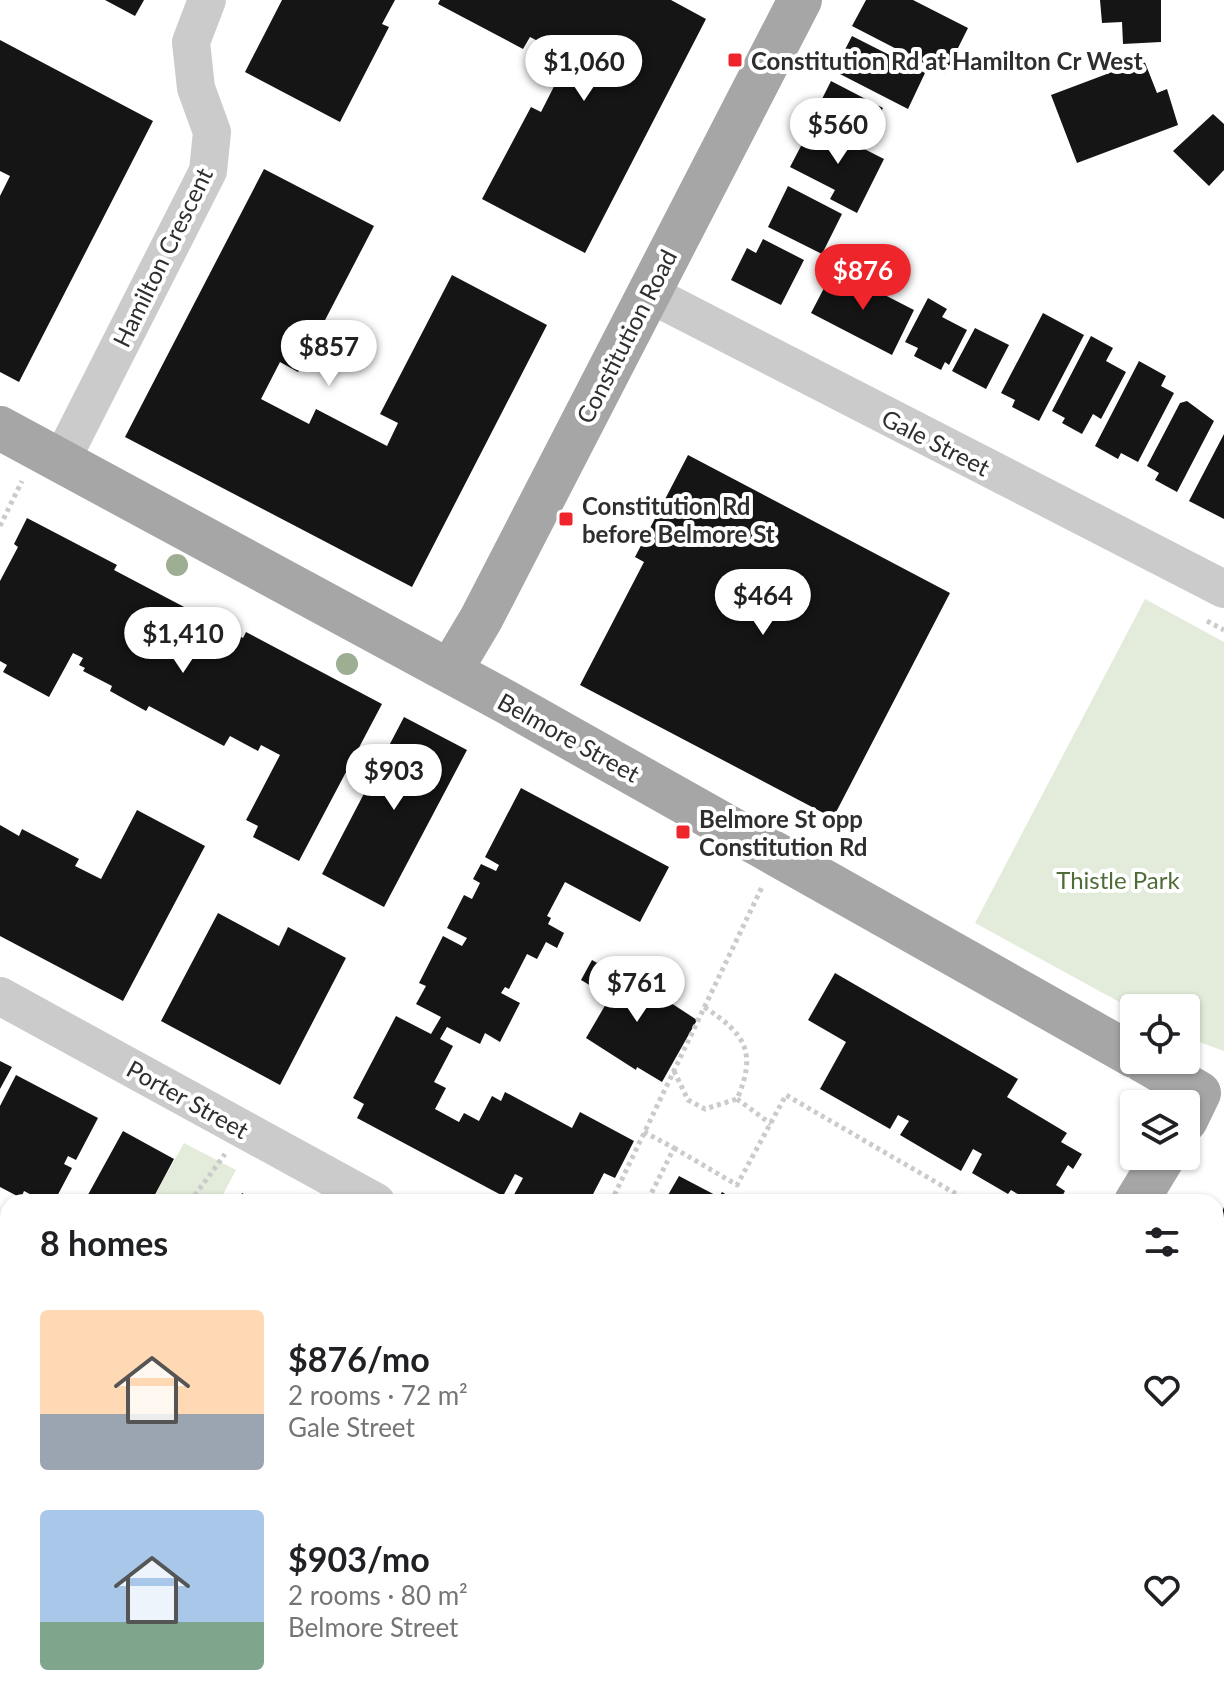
<!DOCTYPE html>
<html lang="en">
<head>
<meta charset="utf-8">
<style>
	:root { --surface:#fff; --page:#f2f2f2; --text:#202124; --muted:#757577; --accent:#ef252c }
	body { margin:0; font-family:Lato,sans-serif; background:var(--page); color:var(--text); height:100vh; display:flex; flex-direction:column; font-size:30px; white-space:nowrap }
	* { box-sizing:border-box; margin:0 }
	p { font-size:26px; color:var(--muted) }
	.icon { flex:none; width:44px; height:44px; fill:none; stroke:currentColor; stroke-width:2; stroke-linecap:round; stroke-linejoin:round }
	.map { position:relative; flex:1; overflow:hidden }
	.details { position:absolute; left:0px; top:1194px; width:1224px; height:512px; display:flex; flex-direction:column; background:var(--surface); border-radius:24px 24px 0 0; box-shadow:0 2px 6px #0004 }
	.details>* { flex:none }
	.fabs { position:absolute; left:1120px; top:994px; display:grid; gap:16px }
	.fabs a { display:grid; place-items:center; width:80px; height:80px; border-radius:8px; background:var(--surface); box-shadow:0 2px 6px #0004; font-size:40px }
	.price { position:absolute; translate:-50% -68px; padding:0 18px; border-radius:28px; background:#fff; color:#222; font-size:26px; line-height:52px; filter:drop-shadow(0 2px 4px #0008) }
	.price::after { content:''; position:absolute; left:50%; top:48px; width:24px; height:18px; margin-left:-12px; background:inherit; clip-path:polygon(0 0,100% 0,50% 100%) }
	.price.selected { background:var(--accent); color:#fff }
	ul { padding:0; list-style:none }
	li { display:flex; align-items:center; gap:24px; height:200px; padding:0 40px }
	li span { display:grid; place-items:center; flex:none; width:224px; height:160px; border-radius:8px; color:#555 }
	li>.icon { margin-inline-start:auto }
	span .icon { width:96px; height:96px; fill:#fffc; stroke-width:1 }
	li b { font-size:34px }
	h2 { display:flex; justify-content:space-between; align-items:center; height:96px; padding:0 40px; font-size:34px }
	.map>svg:first-child { display:block }
	.green { fill:#e3ecda }
	.building { fill:#151515 }
	.lines { fill:none; stroke-linecap:round; stroke-linejoin:round }
	.path { stroke:#cbcbcb; stroke-width:5; stroke-dasharray:4 4; stroke-linecap:butt }
	.minor { stroke:#cbcbcb; stroke-width:38 }
	.major { stroke:#a6a6a6; stroke-width:44 }
	.highway { stroke:#959595; stroke-width:44 }
	.tree { fill:#9eae92 }
	.poi-dot { fill:#ef252c; stroke:#fff; stroke-width:3 }
	.labels { text-anchor:middle; dominant-baseline:central; stroke-width:8; stroke-linejoin:round; paint-order:stroke }
	.poi-label { font-size:24px; font-weight:bold; fill:#2e2e2e; stroke:#fff; text-anchor:start }
	.street-label { font-size:24px; fill:#2e2e2e; stroke:#fff }
	.park-label { font-size:24px; fill:#4e6c38; stroke:#fff }
</style>
</head>
<body>
<div class="map">
<svg width="1224" height="1706" viewBox="0 0 1224 1706">
	<rect width="100%" height="100%" fill="#fff"/>
	<!-- green -->
	<path class="green" d="M1145,599L1224,642V1051L1186,1037V1008L1134,1010L975,923Z
		M184,1143L236,1170L219,1202H151Z"/>
	<!-- building -->
	<path class="building" d="M105,0H144L135,16Z
		M282,0H395L382,24L389,27L340,122L245,72Z
		M440,0H671L706,19L585,253L482,199L531,107L541,112L569,57L530,37L523,49L438,4Z
		M866,0H913L968,28L945,74L852,26Z
		M1100,0H1161V42L1123,44L1122,22L1102,23Z
		M852,36L925,73L908,109L834,71Z
		M0,40L153,121L19,382L0,372V196L10,176L0,171Z
		M1144,60L1157,93L1167,89L1178,125L1077,163L1051,95Z
		M831,81L883,108L866,141L814,115Z
		M1213,114L1224,124V170L1209,186L1173,151Z
		M813,123L884,159L857,213L830,199L835,190L790,167Z
		M264,169L374,226L298,372L280,362L261,399L309,424L316,409L387,446L398,423L380,414L452,275L547,325L412,587L125,437Z
		M788,186L842,214L822,254L768,227Z
		M763,239L804,260L781,305L731,280L747,248L756,253Z
		M834,269L914,310L892,355L811,313Z
		M928,298L947,309L942,317L967,330L949,365L945,362L941,370L914,356L918,348L905,342Z
		M1043,313L1084,335L1039,421L1012,407L1015,400L1001,393Z
		M975,328L1009,345L986,389L952,371Z
		M1091,336L1113,348L1106,361L1126,372L1101,419L1093,414L1082,434L1062,423L1065,418L1052,411Z
		M1139,361L1166,376L1161,386L1174,393L1138,462L1121,453L1118,459L1095,446Z
		M1187,401L1214,421L1177,492L1155,480L1159,473L1147,466L1180,403Z
		M1224,434V519L1189,501Z
		M688,455L950,593L833,818L580,685L644,562L635,557Z
		M27,518L117,565L114,570L243,638L246,632L382,704L299,861L253,837L258,826L246,820L280,755L261,745L258,751L230,736L224,746L149,706L146,711L110,691L112,686L83,671L85,668L79,665L83,658L73,653L49,697L3,672L7,665L0,661V581L18,547L14,544Z
		M404,717L467,750L384,907L322,874Z
		M521,788L669,867L640,922L565,882L547,916L551,918L548,924L564,933L557,948L546,942L537,959L527,954L509,989L505,987L501,993L520,1003L500,1042L485,1033L480,1044L447,1027L440,1039L453,1046L434,1082L446,1088L435,1109L459,1122L464,1113L479,1121L492,1096L501,1101L505,1092L572,1128L580,1112L634,1141L615,1178L604,1173L591,1198L598,1202H510L523,1178L515,1174L503,1196L357,1118L364,1104L353,1098L396,1016L431,1034L441,1017L416,1004L426,986L419,983L443,936L462,946L467,938L447,928L464,895L472,899L480,883L473,879L481,864L496,871L499,865L485,857Z
		M137,810L205,846L123,1001L0,936V825L19,836L22,829L79,859L75,866L101,879Z
		M218,913L279,946L288,927L346,958L280,1085L161,1021Z
		M592,960L646,991L648,988L697,1020L662,1082L637,1067L636,1070L586,1038L610,997L581,980Z
		M835,973L1018,1079L1007,1097L1067,1133L1061,1142L1082,1154L1073,1169L1068,1165L1056,1185L1065,1191L1059,1202H1031L1011,1190L1008,1194L972,1173L982,1154L973,1149L961,1171L900,1135L909,1121L898,1115L890,1129L820,1089L846,1042L808,1020Z
		M0,1061L12,1067L0,1089Z
		M16,1075L98,1118L76,1160L68,1156L64,1164L72,1168L54,1202H45L24,1191L21,1198L0,1187V1106Z
		M123,1131L174,1159L151,1202H84Z
		M679,1176L719,1197L722,1192L739,1202H664Z
		M242,1193L258,1202H238Z
		M1224,1207V1265L1216,1262V1226Z
		M0,1239L8,1243V1431L0,1427Z
		M8,1663V1698H20L15,1706H0V1677Z
		M582,1698H740L746,1701L744,1706H597Z
		M934,1698H1005L1019,1706H929Z"/>
	<g class="lines">
		<!-- path -->
		<path class="path" d="M0,526L22,481
			M1207,621L1224,630
			M674,1071L688,1100L705,1109L737,1099C757,1053 746,1034 704,1007
			M737,1099L771,1124
			M644,1132L674,1148L647,1202
			M674,1148L737,1185L786,1095L970,1202
			M190,1202L225,1154
			M611,1202L762,887"/>
		<!-- minor -->
		<path class="minor" d="M648,293L1224,589
			M62,459L208,171L212,132L196,88L191,42L207,0
			M0,996L376,1202"/>
		<!-- major -->
		<path class="major" d="M0,428L508,703L1134,1056
			M450,671L481,619L800,0
			M1142,1060L1199,1093L1186,1120
			M1136,1202L1164,1156
			M829,1706L834,1698"/>
		<!-- highway -->
		<path class="highway" d="M0,1478L8,1482
			M0,1528L8,1533
			M302,1698L316,1706
			M391,1698L406,1706"/>
	</g>
	<!-- trees -->
	<g class="tree">
		<circle cx="177" cy="565" r="11"/>
		<circle cx="347" cy="664" r="11"/>
	</g>
	<!-- markers -->
	<g class="poi-dot">
		<rect x="727" y="52" width="16" height="16" rx="4"/>
		<rect x="558" y="511" width="16" height="16" rx="4"/>
		<rect x="675" y="824" width="16" height="16" rx="4"/>
	</g>
	<g class="labels">
		<!-- poi labels -->
		<g class="poi-label">
			<text x="751" y="60">Constitution Rd at Hamilton Cr West</text>
			<text x="582" y="505">Constitution Rd<tspan x="582" dy="28">before Belmore St</tspan></text>
			<text x="699" y="818">Belmore St opp<tspan x="699" dy="28">Constitution Rd</tspan></text>
		</g>
		<!-- street labels -->
		<g class="street-label">
			<text transform="translate(162 257) rotate(-64)">Hamilton Crescent</text>
			<text transform="translate(626 336) rotate(-63)">Constitution Road</text>
			<text transform="translate(936 442) rotate(27)">Gale Street</text>
			<text transform="translate(569 737) rotate(29)">Belmore Street</text>
			<text transform="translate(188 1099) rotate(29)">Porter Street</text>
		</g>
		<!-- park labels -->
		<g class="park-label">
			<text x="1118" y="879">Thistle Park</text>
		</g>
	</g>
</svg>
<div class="fabs">
<a><svg class="icon" aria-label="locate" viewBox="0 0 24 24"><circle cx="12" cy="12" r="6"/><path d="M12 2v4M12 18v4M2 12h4M18 12h4"/></svg></a>
<a><svg class="icon" aria-label="layers" viewBox="0 0 24 24"><path d="M12 4l9 5-9 5-9-5zM3 14l9 5 9-5"/></svg></a>
</div>
<b class="price" style="left:584px;top:103px">$1,060</b>
<b class="price" style="left:838px;top:166px">$560</b>
<b class="price selected" style="left:863px;top:312px">$876</b>
<b class="price" style="left:329px;top:388px">$857</b>
<b class="price" style="left:763px;top:637px">$464</b>
<b class="price" style="left:183px;top:675px">$1,410</b>
<b class="price" style="left:394px;top:812px">$903</b>
<b class="price" style="left:637px;top:1024px">$761</b>
<section class="details">
<h2>8 homes<svg class="icon" aria-label="filters" viewBox="0 0 24 24"><path d="M4 7h16M4 17h16"/><circle cx="9" cy="7" r="2"/><circle cx="15" cy="17" r="2"/></svg></h2>
<ul>
<li><span style="background:linear-gradient(#ffd9b3 65%,#9aa5b1 0)"><svg class="icon" aria-label="home" viewBox="0 0 24 24"><path d="M3 11l9-7 9 7M6 9v11h12V9"/></svg></span><div><b>$876/mo</b><p>2 rooms · 72 m²</p><p>Gale Street</p></div><svg class="icon" aria-label="heart" viewBox="0 0 24 24"><path d="M12 20l-8-8c-3-5 5-10 8-4 3-6 11-1 8 4z"/></svg></li>
<li><span style="background:linear-gradient(#a9c7e8 70%,#7fa58c 0)"><svg class="icon" aria-label="home" viewBox="0 0 24 24"><path d="M3 11l9-7 9 7M6 9v11h12V9"/></svg></span><div><b>$903/mo</b><p>2 rooms · 80 m²</p><p>Belmore Street</p></div><svg class="icon" aria-label="heart" viewBox="0 0 24 24"><path d="M12 20l-8-8c-3-5 5-10 8-4 3-6 11-1 8 4z"/></svg></li>
</ul>
</section>
</div>
</body>
</html>
